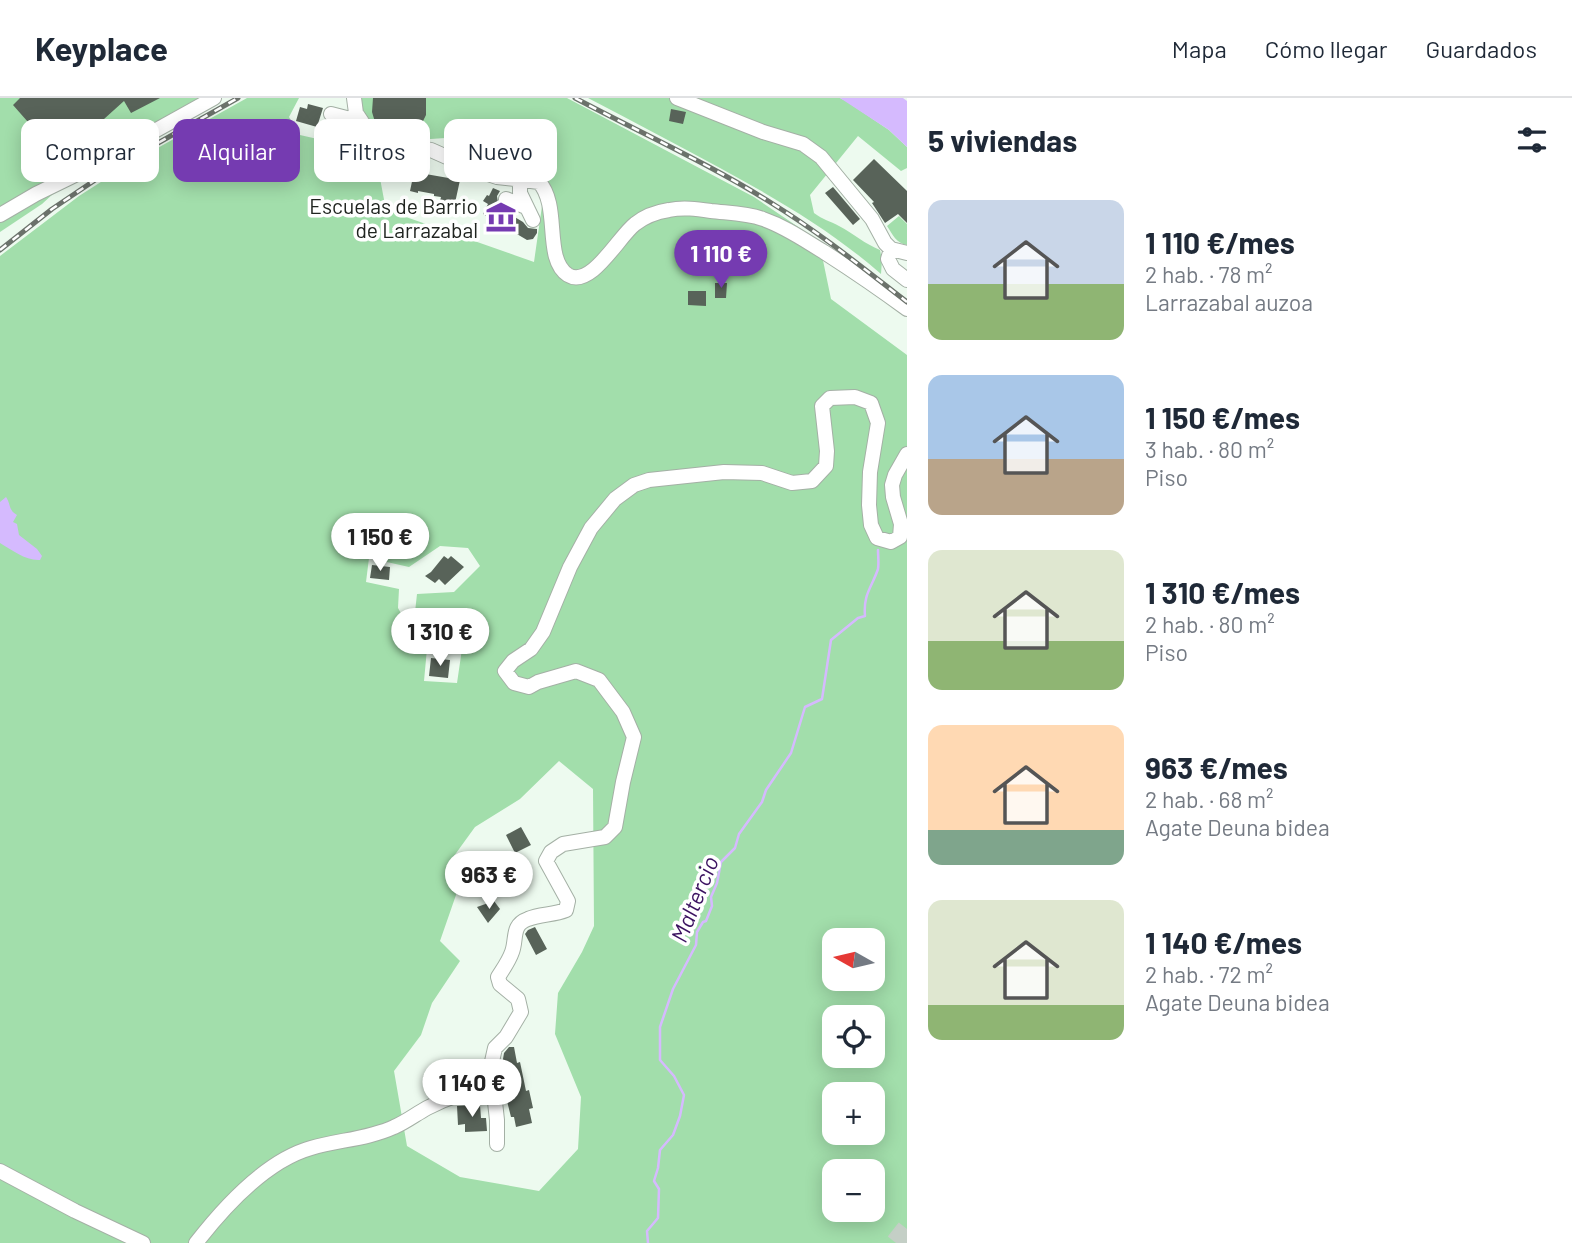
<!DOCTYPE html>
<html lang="es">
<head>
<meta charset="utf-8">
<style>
	:root { --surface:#fff; --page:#f6f6f7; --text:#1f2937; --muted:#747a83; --line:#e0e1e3; --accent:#753bb1 }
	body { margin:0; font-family:Barlow,sans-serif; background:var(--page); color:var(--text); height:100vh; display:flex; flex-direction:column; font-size:26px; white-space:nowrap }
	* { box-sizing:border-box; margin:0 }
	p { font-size:23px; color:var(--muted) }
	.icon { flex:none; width:38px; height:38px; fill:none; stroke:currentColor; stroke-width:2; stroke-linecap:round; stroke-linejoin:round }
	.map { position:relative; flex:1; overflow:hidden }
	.panel { display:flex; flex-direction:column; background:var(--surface); width:665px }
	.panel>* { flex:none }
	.hud { position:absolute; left:21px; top:21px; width:665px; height:63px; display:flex; gap:14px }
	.needle { width:46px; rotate:278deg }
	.fabs { position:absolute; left:822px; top:830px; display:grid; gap:14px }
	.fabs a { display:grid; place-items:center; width:63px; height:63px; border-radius:14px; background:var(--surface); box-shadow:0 4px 18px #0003; font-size:35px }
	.price { position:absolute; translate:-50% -60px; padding:0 16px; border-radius:24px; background:#fff; color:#222; font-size:23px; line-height:46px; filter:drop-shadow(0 2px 4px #0008) }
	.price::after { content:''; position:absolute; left:50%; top:42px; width:21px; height:16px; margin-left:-10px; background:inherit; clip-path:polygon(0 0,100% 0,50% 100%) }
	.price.current { background:var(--accent); color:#fff }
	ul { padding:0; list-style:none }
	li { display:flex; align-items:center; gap:21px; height:175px; padding:0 21px }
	li span { display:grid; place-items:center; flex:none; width:196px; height:140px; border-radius:14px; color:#555 }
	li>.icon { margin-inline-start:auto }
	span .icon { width:84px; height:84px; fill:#fffc; stroke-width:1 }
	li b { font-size:30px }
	h2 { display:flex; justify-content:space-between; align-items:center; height:84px; padding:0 21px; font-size:30px }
	.chip { padding:0 24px; border-radius:14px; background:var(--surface); box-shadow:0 4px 18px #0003; font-size:24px; line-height:63px }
	.chip.current { background:var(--accent); color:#fff }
	header { display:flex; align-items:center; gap:42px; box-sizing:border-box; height:98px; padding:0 35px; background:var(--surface); border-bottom:2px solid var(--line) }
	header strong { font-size:33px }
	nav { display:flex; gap:38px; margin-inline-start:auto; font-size:24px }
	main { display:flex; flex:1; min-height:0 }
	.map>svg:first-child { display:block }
	.green { fill:#a2deab; fill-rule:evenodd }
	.water { fill:#d5bafe }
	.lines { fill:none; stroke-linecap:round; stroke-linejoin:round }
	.stream { stroke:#d5bafe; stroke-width:2.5 }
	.building { fill:#586359 }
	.highway-tunnel { stroke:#c4cfc6; stroke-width:21; stroke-dasharray:21 10; stroke-linecap:butt }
	.minor-casing { stroke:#a4b0a5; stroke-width:16 }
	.minor { stroke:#fff; stroke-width:14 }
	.rail-casing { stroke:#6b726b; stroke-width:5 }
	.rail { stroke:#fff; stroke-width:2.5; stroke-dasharray:8; stroke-linecap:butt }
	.labels { text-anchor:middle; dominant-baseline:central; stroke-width:7; stroke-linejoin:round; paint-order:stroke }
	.poi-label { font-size:21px; fill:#202420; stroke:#fff; text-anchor:end }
	.water-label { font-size:23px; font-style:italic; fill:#3b1260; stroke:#fff }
</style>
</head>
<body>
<header>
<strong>Keyplace</strong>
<nav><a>Mapa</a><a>Cómo llegar</a><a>Guardados</a></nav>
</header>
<main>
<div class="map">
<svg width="907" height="1145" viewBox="0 0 907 1145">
	<rect width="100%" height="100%" fill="#edfaef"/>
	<!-- green -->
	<path class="green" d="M0,0H209L0,115Z
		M247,0H299L289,19L300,37L375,54L386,112L534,164L548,66L474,38L402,43L388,39L359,14L358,0H567L754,99L819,143L831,201L907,257V1145H0V158L79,98L129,66ZM440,448L468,450L480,468L454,494L417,496L415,514L438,536L462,551L457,585L424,583L428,540L414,538L398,510L399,491L366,484L369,460L409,469ZM559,663L593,691L594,828L582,854L558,895L555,936L581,999L578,1051L539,1093L460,1079L407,1048L394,973L421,937L432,905L460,863L440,843L456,797L454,758L475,729L520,701ZM835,842H873V880H835ZM835,919H873V957H835ZM835,996H873V1034H835ZM835,1073H873V1111H835Z
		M588,0H840L846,3L889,32L907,49V70L901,73L858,38L810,97L814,115C823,122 830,123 839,128C854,136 865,146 880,152L882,162L881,176C832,133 777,101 720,70C676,46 632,23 588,0Z
		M54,95L42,106L0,134V121Z
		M899,118L907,126V147C896,145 893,137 887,128Z"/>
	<!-- water -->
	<path class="water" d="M840,0H903L907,3V49L889,32Z
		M6,399C11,406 8,412 17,417L13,424L17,426L19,437L37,451L42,458L40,462C26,463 12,452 0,445V404Z"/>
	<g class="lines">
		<!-- stream -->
		<path class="stream" d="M648,1145L647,1133L658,1120L659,1091L654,1083L658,1070L660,1052L673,1037L680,1018L684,997L674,978L660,962V929L673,891L696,847L697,834L703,824L706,823L712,808L711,799L717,785L721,764L735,750L739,736L762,704L766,692L791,655L805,609L822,601L831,542L858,520L865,518C863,496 872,489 878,471C879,465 878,458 878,452"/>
	</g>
	<!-- building -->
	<path class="building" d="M20,0H160L131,15L124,3L104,21L109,31L108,37L87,47L81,38L70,47L48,21L35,32L13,7Z
		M373,0H426V17L421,27L413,34L402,37L392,35L375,24L372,14Z
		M308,6L323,10L317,29L296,23L300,9L307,11Z
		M671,11L686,14L683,26L669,23Z
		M466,46L485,52L484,54L517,61L520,56L538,65L534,74L523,72L515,69V71L499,70L463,56Z
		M874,61L907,93V125L898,116L885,125L872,105L874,104L853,82Z
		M414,74L460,82L455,105L440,103L441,99L434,98V96L418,93V95L410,93Z
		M833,89L860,121L853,127L825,95Z
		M493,90L500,93L497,98L498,105L496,108L523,124L528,130L537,131V135L533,141L527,142L483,116L488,106L483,103L487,97L489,98Z
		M715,185H727L726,200H715Z
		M688,193H706V208L688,207Z
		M444,458L448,461L451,458L464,469L445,487L439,481L435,485L425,478L431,474Z
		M372,467L390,469L389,482L370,480Z
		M431,560L450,562L448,580L429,578Z
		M521,729L531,747L515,755L506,737Z
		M494,803L500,811L488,825L477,809Z
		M535,829L547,851L536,857L525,836L528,832Z
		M509,949H514L517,965L520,964L526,993L529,992L533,1010L529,1011L532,1025L516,1029L514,1019H511L506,999H504L501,969L502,967L504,955Z
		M440,962L453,975L436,992L423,979Z
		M480,1007L481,1020H486L487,1033L465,1034V1026L458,1027L457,1008Z"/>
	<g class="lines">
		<!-- highway-tunnel -->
		<path class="highway-tunnel" d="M896,1145L907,1131"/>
		<!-- minor casing -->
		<g class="minor-casing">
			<path id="minor" d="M354,0L356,15L362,24L366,29L388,44L431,52L476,72L497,79L539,84C561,108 543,161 568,177C591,191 619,138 635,126C645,118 656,114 669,112C683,109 697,111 711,113C728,115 747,115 763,121C786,129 804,142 824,154C852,172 880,191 907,211
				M677,0L763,34L803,46L821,59L872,121L885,145L891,151L907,155
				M331,16L362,24
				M520,82V95L533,122
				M506,101L526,109
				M0,117L36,96L79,75L214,0
				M891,151L888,161L893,171L907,182
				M497,1046V1022L491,968L495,950L506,939L521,914L518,901L500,886L498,879C503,871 509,863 512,854C517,841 511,827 528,821C540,816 554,817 566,812L568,803L546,763L551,754L563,746L605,739L615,729L623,684L634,639L623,614L599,582L576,573L538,584L529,589L514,585L505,573L513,563L531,551L543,534L570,469L591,430L615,401L634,387L649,382L724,374L762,375L792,385L812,383L826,368L827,353L822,308L830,300L855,299L871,305L878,325L870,374L869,407L871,427L877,440L891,444L900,439L901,426L893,399L892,387L895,377L907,356
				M0,1073L75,1113L143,1145
				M196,1145C224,1109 265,1063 311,1050C338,1042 368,1041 394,1029C406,1024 416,1016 427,1010C448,999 469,992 493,989"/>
		</g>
		<!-- minor -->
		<use href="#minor" class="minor"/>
		<!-- rail casing -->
		<g class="rail-casing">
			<path id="rail" d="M575,0C641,35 710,66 773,106C820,135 863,170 907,204
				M0,152L52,111L110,72L238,0"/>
		</g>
		<!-- rail -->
		<use href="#rail" class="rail"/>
	</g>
	<!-- icons -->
	<defs>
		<g id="museum-bare" transform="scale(2.415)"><path d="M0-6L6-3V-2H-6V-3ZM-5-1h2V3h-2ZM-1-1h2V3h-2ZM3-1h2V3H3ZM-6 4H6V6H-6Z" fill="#753bb1" stroke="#fff" stroke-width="2.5" paint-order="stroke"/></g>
	</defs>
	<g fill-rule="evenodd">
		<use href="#museum-bare" x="501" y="119"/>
	</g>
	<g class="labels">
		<!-- poi labels -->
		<g class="poi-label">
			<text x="478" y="107">Escuelas de Barrio<tspan x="478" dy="24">de Larrazabal</tspan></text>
		</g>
		<!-- water labels -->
		<g class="water-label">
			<text transform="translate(694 801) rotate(-68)">Maltercio</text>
		</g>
	</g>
</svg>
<div class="fabs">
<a><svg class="needle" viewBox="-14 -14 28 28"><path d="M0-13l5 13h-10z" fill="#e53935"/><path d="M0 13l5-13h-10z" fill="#747a83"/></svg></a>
<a><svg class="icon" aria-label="locate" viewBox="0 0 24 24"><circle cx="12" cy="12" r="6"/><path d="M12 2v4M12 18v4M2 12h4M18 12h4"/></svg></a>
<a>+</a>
<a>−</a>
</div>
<b class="price current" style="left:721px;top:192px">1 110 €</b>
<b class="price" style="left:380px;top:475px">1 150 €</b>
<b class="price" style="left:440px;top:570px">1 310 €</b>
<b class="price" style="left:489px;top:813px">963 €</b>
<b class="price" style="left:472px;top:1021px">1 140 €</b>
<div class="hud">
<a class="chip">Comprar</a>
<a class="chip current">Alquilar</a>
<a class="chip">Filtros</a>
<a class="chip">Nuevo</a>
</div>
</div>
<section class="panel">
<h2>5 viviendas<svg class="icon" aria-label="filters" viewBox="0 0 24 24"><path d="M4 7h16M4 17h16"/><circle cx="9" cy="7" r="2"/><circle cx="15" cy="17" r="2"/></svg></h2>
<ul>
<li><span style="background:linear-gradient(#c9d6e8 60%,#8fb573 0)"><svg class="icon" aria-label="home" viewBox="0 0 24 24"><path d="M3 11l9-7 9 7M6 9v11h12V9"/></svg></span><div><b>1 110 €/mes</b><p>2 hab. · 78 m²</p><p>Larrazabal auzoa</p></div></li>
<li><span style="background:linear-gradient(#a9c7e8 60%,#b9a48a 0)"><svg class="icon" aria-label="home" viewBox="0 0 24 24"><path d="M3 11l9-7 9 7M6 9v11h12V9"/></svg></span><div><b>1 150 €/mes</b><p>3 hab. · 80 m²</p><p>Piso</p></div></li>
<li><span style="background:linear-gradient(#dfe7d0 65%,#8fb573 0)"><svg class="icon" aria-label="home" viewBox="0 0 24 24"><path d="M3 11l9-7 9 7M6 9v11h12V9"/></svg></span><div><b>1 310 €/mes</b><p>2 hab. · 80 m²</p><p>Piso</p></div></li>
<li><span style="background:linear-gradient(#ffd9b3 75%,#7fa58c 0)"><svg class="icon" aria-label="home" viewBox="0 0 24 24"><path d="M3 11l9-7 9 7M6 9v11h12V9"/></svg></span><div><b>963 €/mes</b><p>2 hab. · 68 m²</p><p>Agate Deuna bidea</p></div></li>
<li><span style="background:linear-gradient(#dfe7d0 75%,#8fb573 0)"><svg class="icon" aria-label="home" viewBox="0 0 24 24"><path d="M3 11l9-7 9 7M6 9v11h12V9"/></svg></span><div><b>1 140 €/mes</b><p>2 hab. · 72 m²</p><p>Agate Deuna bidea</p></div></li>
</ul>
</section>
</main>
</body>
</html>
